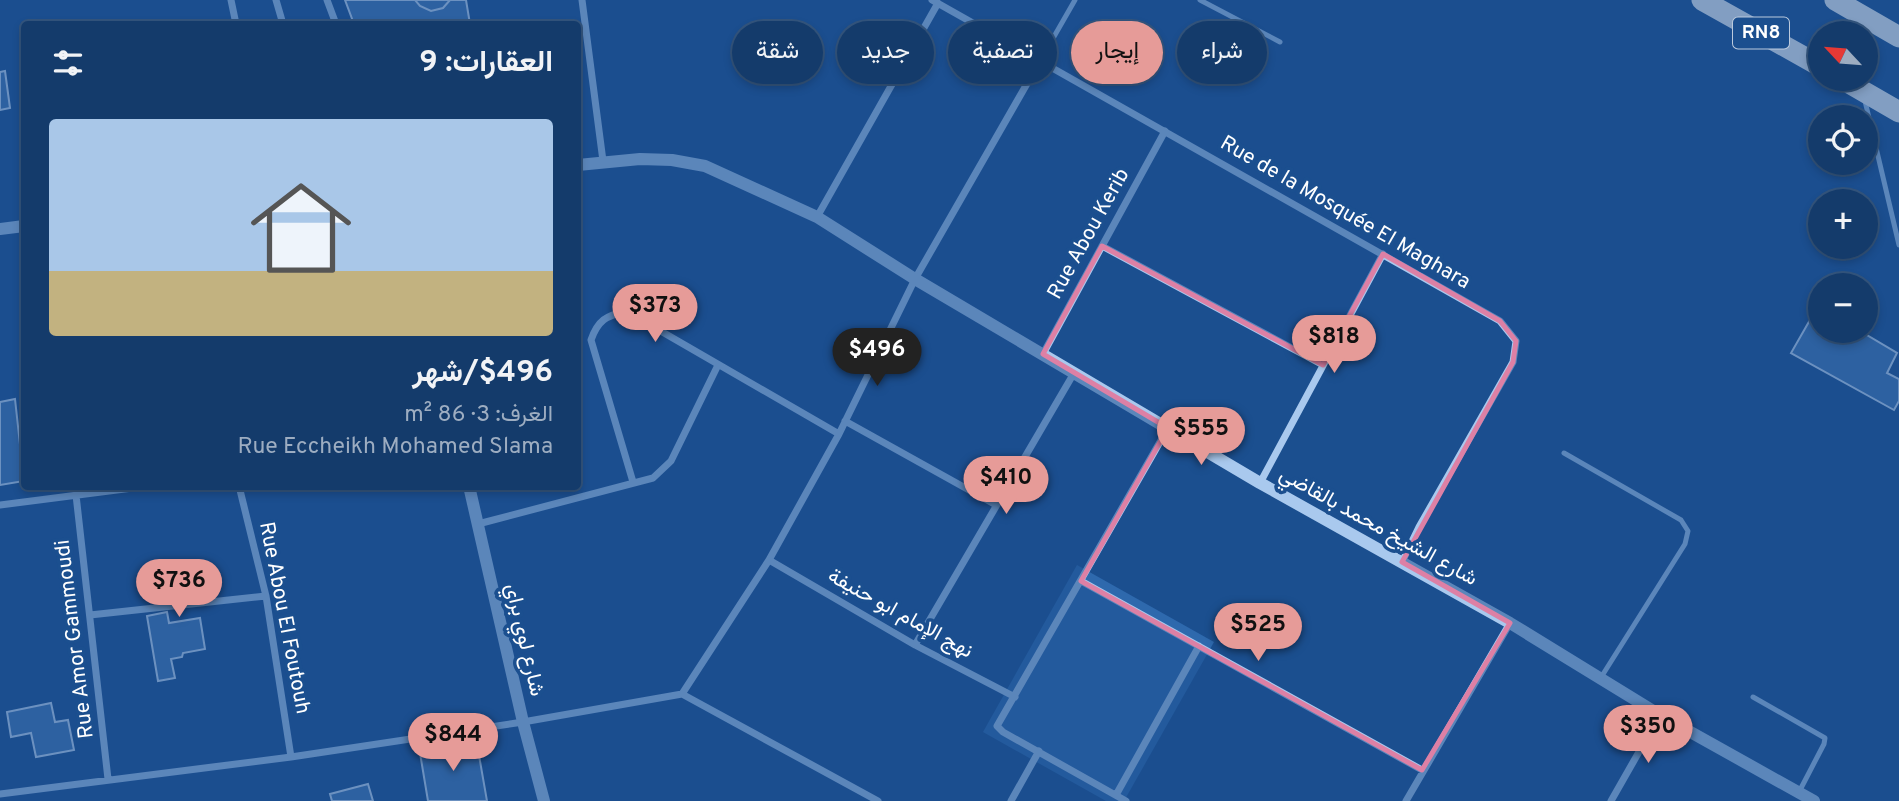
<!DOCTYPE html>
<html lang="ar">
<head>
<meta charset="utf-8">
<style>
	:root { --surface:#143b6b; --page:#1d4271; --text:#f1f3f6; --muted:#9dadc1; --line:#33557e; --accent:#e69b98 }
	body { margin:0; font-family:Overpass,Vazirmatn,sans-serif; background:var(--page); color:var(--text); direction:rtl; height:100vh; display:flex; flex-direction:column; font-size:26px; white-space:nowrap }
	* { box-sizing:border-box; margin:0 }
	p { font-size:23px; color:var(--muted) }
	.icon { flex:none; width:38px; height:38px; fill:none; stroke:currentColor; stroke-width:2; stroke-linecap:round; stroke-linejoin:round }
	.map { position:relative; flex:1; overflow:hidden; direction:ltr }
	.drawer { position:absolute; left:21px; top:21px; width:560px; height:469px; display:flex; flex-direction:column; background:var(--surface); border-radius:7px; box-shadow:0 4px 10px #0003,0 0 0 2px var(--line); direction:rtl }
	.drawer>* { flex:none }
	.top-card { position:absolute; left:602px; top:21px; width:665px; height:63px; direction:rtl; display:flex; gap:14px }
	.needle { width:46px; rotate:296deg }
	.buttons { position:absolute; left:1808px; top:21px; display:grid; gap:14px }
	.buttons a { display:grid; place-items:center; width:70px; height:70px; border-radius:50%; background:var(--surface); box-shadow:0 4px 10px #0003,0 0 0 2px var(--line); font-size:35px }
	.price { position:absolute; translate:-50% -60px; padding:0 16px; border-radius:24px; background:var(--accent); color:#111; font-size:23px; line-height:46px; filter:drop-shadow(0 2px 4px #0008) }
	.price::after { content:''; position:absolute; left:50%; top:42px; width:21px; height:16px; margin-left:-10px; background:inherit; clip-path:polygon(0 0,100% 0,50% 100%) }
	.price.current { background:#222; color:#fff }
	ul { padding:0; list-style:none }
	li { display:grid; align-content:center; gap:14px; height:371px; padding:0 28px }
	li+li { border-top:2px solid var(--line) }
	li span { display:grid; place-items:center; height:217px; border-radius:7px; color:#555 }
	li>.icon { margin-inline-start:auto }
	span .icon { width:126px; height:126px; fill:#fffc; stroke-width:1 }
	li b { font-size:30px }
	h2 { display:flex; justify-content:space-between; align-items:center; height:84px; padding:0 28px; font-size:30px }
	.pill { padding:0 24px; border-radius:32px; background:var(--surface); box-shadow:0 4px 10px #0003,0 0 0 2px var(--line); font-size:24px; line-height:63px }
	.pill.current { background:var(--accent); color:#111 }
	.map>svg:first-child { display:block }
	.green { fill:#2e69ad }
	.building { fill:#4478b7; stroke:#cfe3fa; stroke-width:2 }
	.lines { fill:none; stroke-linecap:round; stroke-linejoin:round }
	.service { stroke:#a9c9ee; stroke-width:5 }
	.minor { stroke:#a9c9ee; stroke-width:7 }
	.tertiary { stroke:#a9c9ee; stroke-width:12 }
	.motorway { stroke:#fff; stroke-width:21 }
	.marked { fill:none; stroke:#dd80a5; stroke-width:5; stroke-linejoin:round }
	.labels { text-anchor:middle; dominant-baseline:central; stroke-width:7; stroke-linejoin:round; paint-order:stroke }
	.shield { fill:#1b4f8f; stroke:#bbcadd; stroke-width:2 }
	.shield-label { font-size:19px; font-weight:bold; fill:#fff }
	.street-label { font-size:21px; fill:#fff; stroke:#1b4f8f }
</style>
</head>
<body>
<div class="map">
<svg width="1899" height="801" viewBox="0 0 1899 801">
	<rect width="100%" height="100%" fill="#1b4f8f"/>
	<!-- green -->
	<path class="green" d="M1077,565L1214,642L1124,801H1106L983,732Z"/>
	<!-- building -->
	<path class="building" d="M345,0H466L470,24H354Z
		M450,0L443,8L431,11L420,6L415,0Z
		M5,71L10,108L0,110V72Z
		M1818,306L1820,308V331H1860L1897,353L1887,373L1899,379V401L1894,410L1791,353Z
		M15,399L24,481L0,485V402Z
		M167,612L169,623L200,618L205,649L183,653L182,657L171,659L175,678L158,681L147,616Z
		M51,703L55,722L68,720L74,750L36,757L31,733L11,737L7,712Z
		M477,744L487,801H428L419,747Z
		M368,784L373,801H332L330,794Z"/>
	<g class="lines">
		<!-- service -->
		<path class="service" d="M1200,0L1280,42
			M1040,61L1075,0
			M1865,101L1899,245
			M1564,453L1681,520L1688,531L1685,544L1600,679
			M1753,697L1825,738L1824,744L1799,792"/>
		<!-- minor -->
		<path class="minor" d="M231,0L236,24
			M276,0L283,24
			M327,0L336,24
			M582,0L603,161
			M932,0L1500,321L1516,341L1513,362L1419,527L1402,562
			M817,217L938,3
			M1102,246L1323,365
			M1043,354L1165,131
			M845,421L996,505
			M633,482L591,340C598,320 606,316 626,311L839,434
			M1260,483L1383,254
			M239,486L266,596L291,757
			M76,495L108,779
			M0,505L148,486
			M478,524L653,478L671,461L718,365
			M769,560L915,645L1015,697
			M1081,581L1422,770
			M90,615L266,596
			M915,645L1074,373
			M682,694L769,560L839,434L915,279L1040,61
			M0,794L291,757L523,722L682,694L878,801
			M1116,795L1199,646
			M1011,801L1039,751
			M1126,801L1003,732L997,726L1168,428
			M1406,801L1510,623
			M1611,801L1660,715"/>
		<!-- tertiary -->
		<path class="tertiary" d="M578,165L640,159L672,160L705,166L817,217L915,279L1260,483L1510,623L1660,715L1814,801
			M0,229L24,226
			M469,486L523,722L544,801"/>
		<!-- motorway -->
		<path class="motorway" d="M1702,0L1820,66
			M1835,0L1899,37
			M1842,79L1899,112"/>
	</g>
	<!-- marked area -->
	<path d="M0 0H1899V801H0ZM1102,246L1323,365L1383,254L1500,321L1516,341L1513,362L1402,562L1510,623L1422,770L1081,581L1168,428L1043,354Z" fill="#1b4f8f" fill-opacity=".55" fill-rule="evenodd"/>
	<path class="marked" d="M1102,246L1323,365L1383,254L1500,321L1516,341L1513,362L1402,562L1510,623L1422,770L1081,581L1168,428L1043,354Z"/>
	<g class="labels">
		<!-- shield labels -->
		<rect class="shield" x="1733" y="17.5" width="56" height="31" rx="5"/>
		<g class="shield-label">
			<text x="1761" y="33">RN8</text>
		</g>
		<!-- street labels -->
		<g class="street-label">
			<text transform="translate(1345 213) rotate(30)">Rue de la Mosquée El Maghara</text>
			<text transform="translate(1089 234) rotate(-61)">Rue Abou Kerib</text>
			<text transform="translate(1378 527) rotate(29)">شارع الشيخ محمد بالقاضي</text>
			<text transform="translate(900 614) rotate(29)">نهج الإمام ابو حنيفة</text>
			<text transform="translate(284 618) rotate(79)">Rue Abou El Foutouh</text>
			<text transform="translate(75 639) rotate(-97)">Rue Amor Gammoudi</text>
			<text transform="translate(524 640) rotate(77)">شارع لوي براي</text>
		</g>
	</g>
</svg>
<div class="buttons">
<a><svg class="needle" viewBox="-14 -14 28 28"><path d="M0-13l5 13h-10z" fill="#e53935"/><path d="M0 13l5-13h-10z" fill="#9dadc1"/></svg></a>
<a><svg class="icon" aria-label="locate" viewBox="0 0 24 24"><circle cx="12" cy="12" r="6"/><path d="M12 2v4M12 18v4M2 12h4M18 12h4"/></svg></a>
<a>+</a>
<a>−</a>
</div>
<b class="price" style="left:655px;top:344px">$373</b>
<b class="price" style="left:1334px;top:375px">$818</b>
<b class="price current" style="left:877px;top:388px">$496</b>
<b class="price" style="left:1201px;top:467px">$555</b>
<b class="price" style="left:1006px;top:516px">$410</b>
<b class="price" style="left:179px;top:619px">$736</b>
<b class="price" style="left:1258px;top:663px">$525</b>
<b class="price" style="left:1648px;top:765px">$350</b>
<b class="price" style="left:453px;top:773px">$844</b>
<div class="top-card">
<a class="pill">شراء</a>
<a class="pill current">إيجار</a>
<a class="pill">تصفية</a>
<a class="pill">جديد</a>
<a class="pill">شقة</a>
</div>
<section class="drawer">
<h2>العقارات: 9<svg class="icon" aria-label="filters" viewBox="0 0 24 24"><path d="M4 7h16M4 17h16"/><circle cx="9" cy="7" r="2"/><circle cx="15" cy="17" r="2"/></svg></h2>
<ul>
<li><span style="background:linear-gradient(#a9c7e8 70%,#c2b280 0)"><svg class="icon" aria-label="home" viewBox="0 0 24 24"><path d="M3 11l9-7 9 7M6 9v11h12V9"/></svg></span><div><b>$496/شهر</b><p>الغرف: 3 · 86 m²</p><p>Rue Eccheikh Mohamed Slama</p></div></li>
</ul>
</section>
</div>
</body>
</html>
